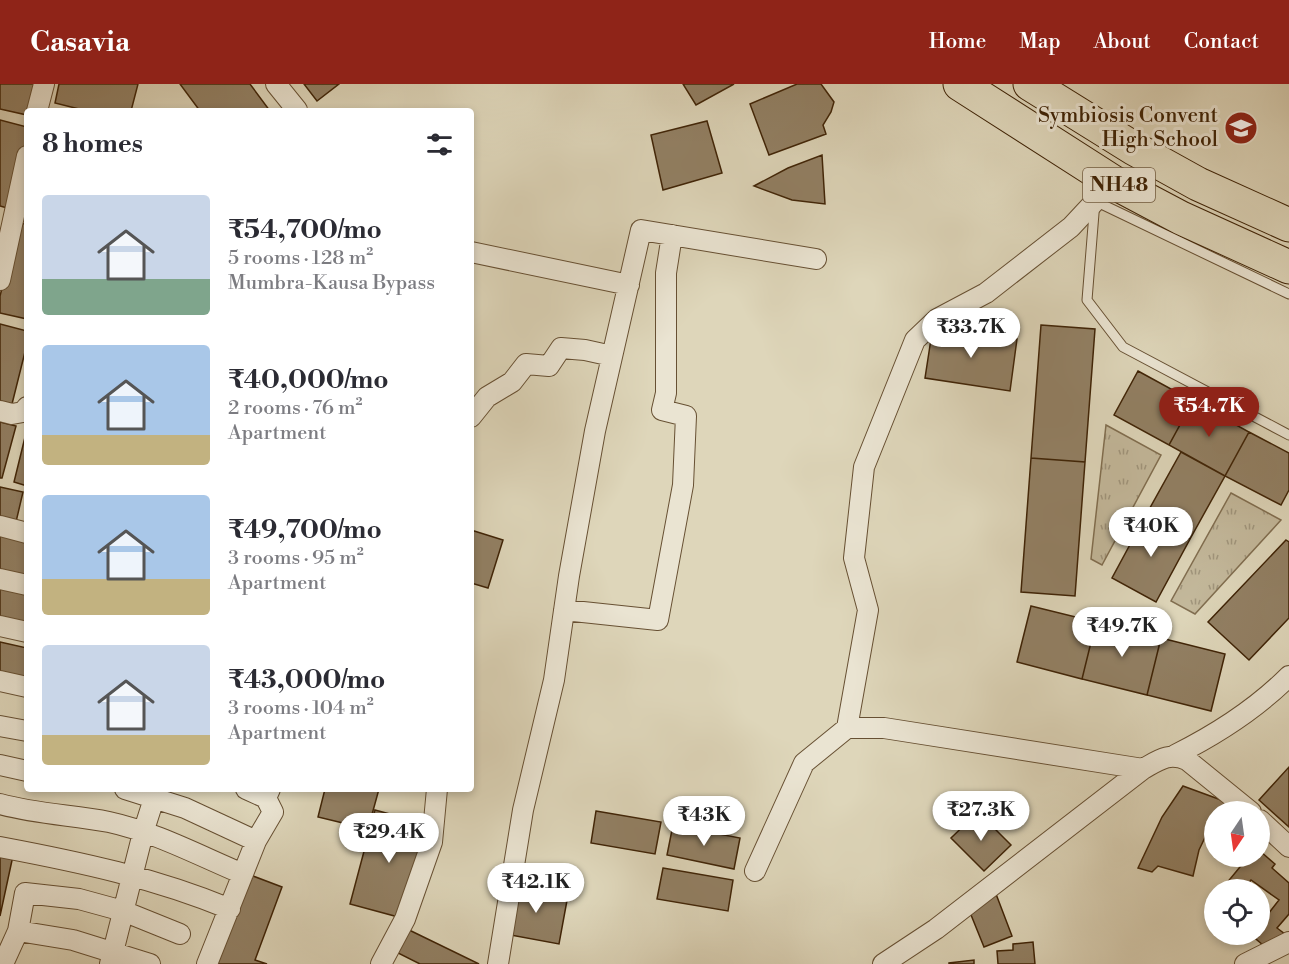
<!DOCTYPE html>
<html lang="en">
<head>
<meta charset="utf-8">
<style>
	:root { --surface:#fff; --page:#f7f7f7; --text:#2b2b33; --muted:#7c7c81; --accent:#8f2418 }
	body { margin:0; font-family:"Libre Bodoni",serif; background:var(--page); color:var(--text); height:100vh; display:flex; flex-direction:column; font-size:22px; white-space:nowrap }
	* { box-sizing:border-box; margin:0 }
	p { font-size:20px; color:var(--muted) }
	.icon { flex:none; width:33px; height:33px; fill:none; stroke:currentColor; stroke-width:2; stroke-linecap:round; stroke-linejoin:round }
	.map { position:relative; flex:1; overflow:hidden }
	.sheet { position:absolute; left:24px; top:24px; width:450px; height:684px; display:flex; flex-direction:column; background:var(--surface); border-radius:6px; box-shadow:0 3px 9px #0003 }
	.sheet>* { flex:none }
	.needle { width:39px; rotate:193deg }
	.buttons { position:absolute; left:1204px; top:717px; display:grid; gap:12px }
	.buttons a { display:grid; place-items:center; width:66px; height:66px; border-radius:50%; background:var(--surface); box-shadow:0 3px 9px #0003; font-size:30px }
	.price { position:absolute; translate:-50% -51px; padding:0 14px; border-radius:21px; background:#fff; color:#222; font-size:20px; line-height:39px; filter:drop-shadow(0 2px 3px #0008) }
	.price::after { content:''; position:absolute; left:50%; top:36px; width:18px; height:14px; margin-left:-9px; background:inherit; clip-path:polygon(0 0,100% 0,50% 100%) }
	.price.on { background:var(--accent); color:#fff }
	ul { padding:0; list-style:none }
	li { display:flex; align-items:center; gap:18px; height:150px; padding:0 18px }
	li span { display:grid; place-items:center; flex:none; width:168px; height:120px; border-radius:6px; color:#555 }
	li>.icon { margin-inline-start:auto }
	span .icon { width:72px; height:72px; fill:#fffc; stroke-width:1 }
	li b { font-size:26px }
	h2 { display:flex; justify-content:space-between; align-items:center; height:72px; padding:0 18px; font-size:26px }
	header { display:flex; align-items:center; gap:36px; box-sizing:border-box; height:84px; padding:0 30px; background:var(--accent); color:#fff }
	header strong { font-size:28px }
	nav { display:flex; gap:33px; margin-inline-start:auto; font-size:21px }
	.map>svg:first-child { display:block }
	.grass { fill:url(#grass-tufts); stroke:#816e50; stroke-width:1.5 }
	.building { fill:#928064; stroke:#3f2306; stroke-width:1.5 }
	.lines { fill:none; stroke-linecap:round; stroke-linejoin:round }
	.lane-casing { stroke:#675033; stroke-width:11 }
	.street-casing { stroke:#675033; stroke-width:22 }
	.highway-casing { stroke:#3f2306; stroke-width:35 }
	.lane { stroke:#eae4d2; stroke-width:9 }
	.street { stroke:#eae4d2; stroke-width:20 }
	.highway { stroke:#ded6ba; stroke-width:33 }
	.labels { text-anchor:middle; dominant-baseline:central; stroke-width:6; stroke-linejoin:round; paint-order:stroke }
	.shield { fill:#eae4d2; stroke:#725d43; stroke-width:1.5 }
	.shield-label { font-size:20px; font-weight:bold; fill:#3f2306 }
	.poi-label { font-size:21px; fill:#3f2306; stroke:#eae4d2; text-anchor:end }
</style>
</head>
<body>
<header>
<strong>Casavia</strong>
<nav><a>Home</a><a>Map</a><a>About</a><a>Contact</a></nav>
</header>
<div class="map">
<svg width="1289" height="880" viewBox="0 0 1289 880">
	<defs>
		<pattern id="grass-tufts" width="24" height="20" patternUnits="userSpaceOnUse" patternTransform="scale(1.5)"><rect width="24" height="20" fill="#c3b89b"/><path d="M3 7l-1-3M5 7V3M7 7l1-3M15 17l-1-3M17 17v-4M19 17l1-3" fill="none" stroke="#a0957c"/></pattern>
	</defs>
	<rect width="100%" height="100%" fill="#ded6ba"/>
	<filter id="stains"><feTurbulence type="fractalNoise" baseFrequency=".00333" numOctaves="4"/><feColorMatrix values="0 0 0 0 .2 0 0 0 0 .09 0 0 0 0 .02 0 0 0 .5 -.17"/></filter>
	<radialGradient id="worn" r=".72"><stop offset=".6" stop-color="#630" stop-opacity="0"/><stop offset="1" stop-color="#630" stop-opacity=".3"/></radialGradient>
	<!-- grass -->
	<path class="grass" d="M1106,341L1161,371L1102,481L1091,475Z
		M1231,409L1281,436L1195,530L1171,517Z"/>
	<!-- building -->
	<path class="building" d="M0,0H36L27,31L0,25Z
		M59,0H138L131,27H87L55,19Z
		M180,0H250L270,27H200Z
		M304,0H339L317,17Z
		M683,0H734L696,21Z
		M797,0H821L834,18L831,28L823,41L826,50L769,71L750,20Z
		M0,36L27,43V59L11,125L0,122Z
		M707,37L722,89L663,106L651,51Z
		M822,71L825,120L792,116L754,102L788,84Z
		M19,138L27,141V235L0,229V212Z
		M0,240L27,247V260L12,320L0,317Z
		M1041,241L1095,245L1085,378L1031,374Z
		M933,242L1017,255L1010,307L925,294Z
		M1138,287L1193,317L1169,361L1114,331Z
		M1193,317L1249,348L1225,392L1169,361Z
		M0,338L16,342L2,394H0Z
		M27,345V402L14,398Z
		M1249,348L1289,369V406L1281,421L1225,392Z
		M1181,368L1225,392L1190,455L1146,431Z
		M1031,374L1085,378L1075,512L1021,508Z
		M0,403L23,408L16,438L0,435Z
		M1146,431L1190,455L1156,518L1112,494Z
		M0,445L27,452V499L0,492Z
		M471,446L503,456L488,504L471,499Z
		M1286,456L1289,458V534L1249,576L1208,538Z
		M0,502L27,509V541L0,534Z
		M1031,522L1096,538L1082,595L1017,578Z
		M1096,538L1161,554L1147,611L1082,595Z
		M1161,554L1225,570L1211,627L1147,611Z
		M0,558L27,564V596L0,589Z
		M1289,683V743L1259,716Z
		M1183,702L1232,720L1228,728H1215V744L1210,743L1199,766L1193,792L1158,782L1152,788L1138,784L1162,733Z
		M325,705H379L368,745L318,733Z
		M375,726L427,740L402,834L350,820Z
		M596,727L661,738L655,770L591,759Z
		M978,728L1011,761L984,787L951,754Z
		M673,741L740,754L734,785L667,771Z
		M0,764L14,767L0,832Z
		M1260,767L1275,780L1272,784L1289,799V830L1277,844L1285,850L1270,867L1250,850H1260V830L1265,834L1279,816L1251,796L1243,806H1221L1249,772H1260Z
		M663,784L733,796L728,827L657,815Z
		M245,789L282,803L255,876L267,880H211Z
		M514,801L568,811L559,860L505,850Z
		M996,810L1012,852L984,863L967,821Z
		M405,844L479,880H420L394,867Z
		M1033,858L1035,880H998L997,867L1013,866V860Z
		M974,876V880H949V879Z"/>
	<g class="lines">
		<!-- lane casing -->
		<g class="lane-casing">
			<path id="lane" d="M1289,210L1095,117L1087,216L1123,263L1289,351"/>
		</g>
		<!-- street casing -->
		<g class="street-casing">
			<path id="street" d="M276,0L297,26
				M37,27L44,0
				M471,168L629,201
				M0,196L27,72
				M0,327L12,330L23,328L27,323
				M471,333L487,313L512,298L526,280L549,282L561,264L585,266L612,272
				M0,442L27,449
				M0,495L27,501
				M564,526L658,536L683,401L686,332L662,326L666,309V189L672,151
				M0,542L27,548
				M0,597L27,603
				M0,642L27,647
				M847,644L868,526L854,474L864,383L915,256L937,235L986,209L1071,143L1113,98
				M1175,671C1215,651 1257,624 1289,592
				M0,681L27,687
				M125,705L185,724L256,757
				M246,705L266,714
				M0,720C36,730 73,731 109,738C155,748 200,772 243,790
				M1260,736L1289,763
				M0,763C80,778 155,794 230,825
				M755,787L804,679L847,644H884L1143,685
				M18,847L73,856L150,880
				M3,880L18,847L25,809L79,815L123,827L180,850
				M110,880L143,749L157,705
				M207,880L256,757L273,728L266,714L270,705
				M381,880L405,835L432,758L437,705
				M498,880L523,726L554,596L569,492L595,347L641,146L816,175
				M883,880L936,845L1143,685C1159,676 1169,668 1187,676L1251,728
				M1245,880L1289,858"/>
		</g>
		<!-- highway casing -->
		<g class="highway-casing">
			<path id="highway" d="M960,0L1113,98L1181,134L1289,183
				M1030,0L1133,64L1198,100L1289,141"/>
		</g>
		<!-- lane -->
		<use href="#lane" class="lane"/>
		<!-- street -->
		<use href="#street" class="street"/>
		<!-- highway -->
		<use href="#highway" class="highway"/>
	</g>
	<!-- icons -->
	<defs>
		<g id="school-disc" transform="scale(1.725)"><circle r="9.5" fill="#8f2418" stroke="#eae4d2"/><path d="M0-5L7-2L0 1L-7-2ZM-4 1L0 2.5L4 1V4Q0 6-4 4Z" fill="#fff"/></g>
	</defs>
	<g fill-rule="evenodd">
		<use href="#school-disc" x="1241" y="44"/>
	</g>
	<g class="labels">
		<!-- shield labels -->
		<rect class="shield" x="1083" y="84" width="72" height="34" rx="4.5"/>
		<g class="shield-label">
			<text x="1119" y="101">NH48</text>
		</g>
		<!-- poi labels -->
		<g class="poi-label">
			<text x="1218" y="32">Symbiosis Convent<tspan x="1218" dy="24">High School</tspan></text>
		</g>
	</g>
	<rect width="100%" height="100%" filter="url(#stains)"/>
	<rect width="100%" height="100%" fill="url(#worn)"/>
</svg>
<div class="buttons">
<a><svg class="needle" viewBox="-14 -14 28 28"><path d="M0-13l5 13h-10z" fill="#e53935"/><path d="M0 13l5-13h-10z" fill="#7c7c81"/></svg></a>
<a><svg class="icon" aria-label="locate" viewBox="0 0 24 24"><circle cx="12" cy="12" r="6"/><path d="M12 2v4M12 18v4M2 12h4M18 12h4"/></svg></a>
</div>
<b class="price" style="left:971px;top:275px">₹33.7K</b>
<b class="price on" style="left:1209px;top:354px">₹54.7K</b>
<b class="price" style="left:1151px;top:474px">₹40K</b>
<b class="price" style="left:1122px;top:574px">₹49.7K</b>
<b class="price" style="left:981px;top:758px">₹27.3K</b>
<b class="price" style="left:704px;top:763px">₹43K</b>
<b class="price" style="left:389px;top:780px">₹29.4K</b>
<b class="price" style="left:536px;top:830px">₹42.1K</b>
<section class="sheet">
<h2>8 homes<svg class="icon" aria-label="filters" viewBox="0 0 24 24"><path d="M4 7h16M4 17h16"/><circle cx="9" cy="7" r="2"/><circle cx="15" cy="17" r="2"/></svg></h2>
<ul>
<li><span style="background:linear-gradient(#c9d6e8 70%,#7fa58c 0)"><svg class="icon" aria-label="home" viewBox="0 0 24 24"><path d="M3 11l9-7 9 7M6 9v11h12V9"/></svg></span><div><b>₹54,700/mo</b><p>5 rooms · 128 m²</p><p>Mumbra-Kausa Bypass</p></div></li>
<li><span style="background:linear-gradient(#a9c7e8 75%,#c2b280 0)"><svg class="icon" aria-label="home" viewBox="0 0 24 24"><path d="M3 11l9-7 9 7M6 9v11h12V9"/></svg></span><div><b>₹40,000/mo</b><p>2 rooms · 76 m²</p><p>Apartment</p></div></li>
<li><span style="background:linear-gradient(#a9c7e8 70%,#c2b280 0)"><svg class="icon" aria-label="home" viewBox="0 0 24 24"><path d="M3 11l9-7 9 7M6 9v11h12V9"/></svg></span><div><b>₹49,700/mo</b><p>3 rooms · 95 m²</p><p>Apartment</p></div></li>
<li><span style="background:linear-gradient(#c9d6e8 75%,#c2b280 0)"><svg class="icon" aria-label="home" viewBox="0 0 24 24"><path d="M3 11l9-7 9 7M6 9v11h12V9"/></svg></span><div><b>₹43,000/mo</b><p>3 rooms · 104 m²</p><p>Apartment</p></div></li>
</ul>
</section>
</div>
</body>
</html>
